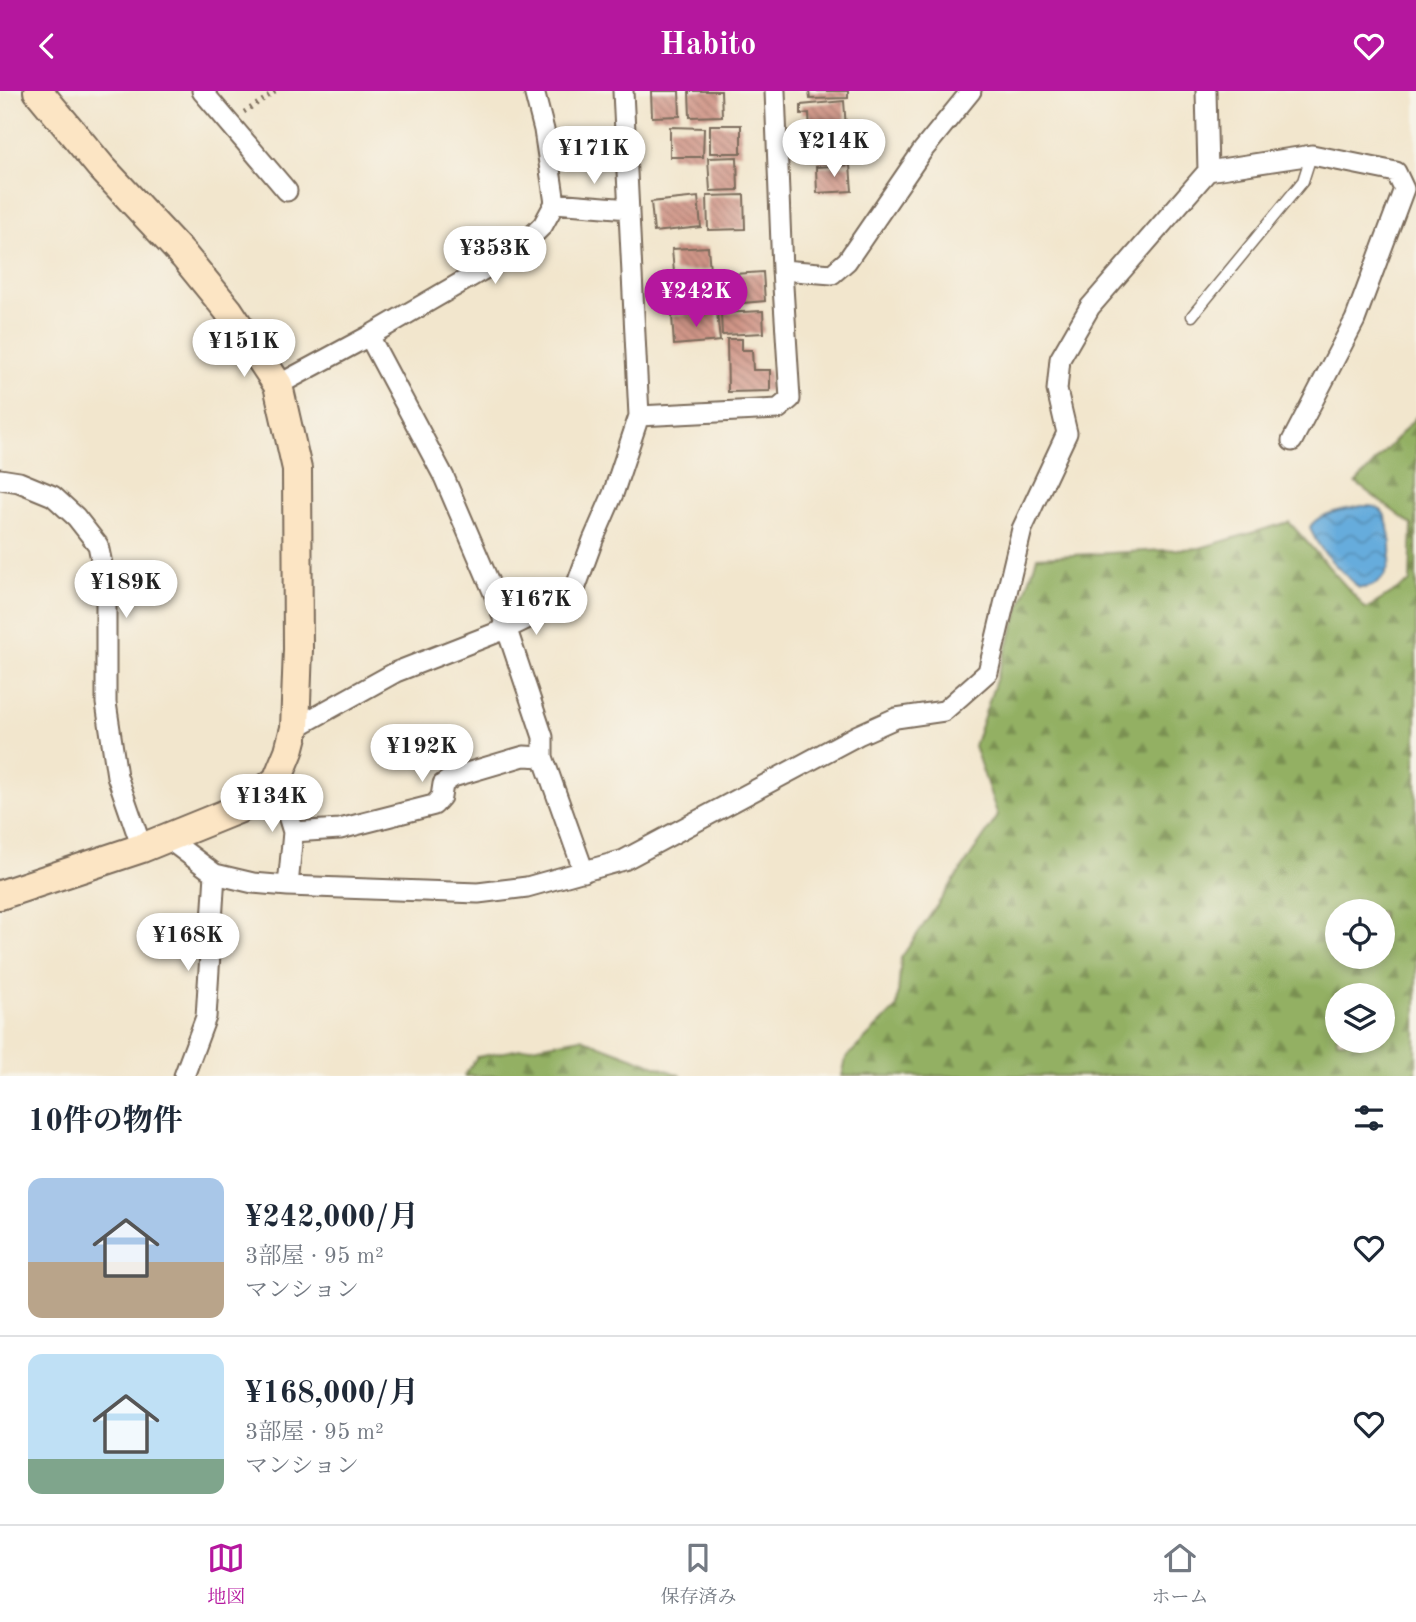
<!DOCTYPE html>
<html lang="ja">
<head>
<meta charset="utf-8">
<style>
	:root { --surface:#fff; --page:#f2f2f3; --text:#1f2937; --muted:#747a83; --line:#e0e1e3; --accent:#b5179e }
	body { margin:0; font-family:"Old Standard TT","Noto Serif JP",serif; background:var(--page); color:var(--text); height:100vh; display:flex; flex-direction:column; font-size:26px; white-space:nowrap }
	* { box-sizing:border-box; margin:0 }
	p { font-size:23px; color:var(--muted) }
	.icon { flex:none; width:38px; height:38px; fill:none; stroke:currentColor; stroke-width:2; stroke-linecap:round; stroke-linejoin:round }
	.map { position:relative; height:985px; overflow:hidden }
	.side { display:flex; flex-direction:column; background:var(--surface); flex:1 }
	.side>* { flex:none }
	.buttons { position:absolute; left:1325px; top:808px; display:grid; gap:14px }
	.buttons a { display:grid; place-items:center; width:70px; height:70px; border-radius:50%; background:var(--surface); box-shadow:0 4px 10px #0003; font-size:35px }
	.price { position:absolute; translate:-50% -60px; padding:0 16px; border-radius:24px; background:#fff; color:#222; font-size:23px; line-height:46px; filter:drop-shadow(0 2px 4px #0008) }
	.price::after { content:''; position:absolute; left:50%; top:42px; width:21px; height:16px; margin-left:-10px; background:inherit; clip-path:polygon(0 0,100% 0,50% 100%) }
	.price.on { background:var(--accent); color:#fff }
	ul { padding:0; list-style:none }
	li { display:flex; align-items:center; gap:21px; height:175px; padding:0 28px }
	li+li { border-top:2px solid var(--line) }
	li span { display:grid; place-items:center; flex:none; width:196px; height:140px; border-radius:14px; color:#555 }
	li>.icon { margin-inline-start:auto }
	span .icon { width:84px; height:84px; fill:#fffc; stroke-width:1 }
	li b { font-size:30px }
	h2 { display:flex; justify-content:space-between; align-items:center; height:84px; padding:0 28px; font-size:30px }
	header { display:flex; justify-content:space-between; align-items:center; height:91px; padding:0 28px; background:var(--accent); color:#fff; font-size:32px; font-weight:700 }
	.menu { display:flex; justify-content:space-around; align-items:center; height:98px; border-top:2px solid var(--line); background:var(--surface); font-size:19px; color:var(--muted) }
	.menu a { display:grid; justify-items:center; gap:4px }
	.menu .on { color:var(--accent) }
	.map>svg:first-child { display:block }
	.forest { fill:url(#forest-firs); stroke:#676d40; stroke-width:2; fill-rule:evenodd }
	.water { fill:url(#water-waves); stroke:#506b7d; stroke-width:2 }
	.building { fill:url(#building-back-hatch) }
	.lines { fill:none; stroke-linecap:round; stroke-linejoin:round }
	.lane-casing { stroke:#7b6c5b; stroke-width:13 }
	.street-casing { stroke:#7b6c5b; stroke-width:23 }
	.secondary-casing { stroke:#7b6c5b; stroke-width:32 }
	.path { stroke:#7b6c5b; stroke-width:4.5; stroke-dasharray:2 5; stroke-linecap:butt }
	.lane { stroke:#fff; stroke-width:10 }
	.street { stroke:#fff; stroke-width:19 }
	.secondary { stroke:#fce5c4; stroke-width:28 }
</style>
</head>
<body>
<header><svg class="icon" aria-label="back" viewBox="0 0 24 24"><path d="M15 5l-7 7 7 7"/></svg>Habito<svg class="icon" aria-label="heart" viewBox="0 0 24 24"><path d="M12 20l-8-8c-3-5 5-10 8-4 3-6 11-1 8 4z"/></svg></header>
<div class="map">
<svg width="1416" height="985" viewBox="0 0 1416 985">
	<defs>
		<pattern id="forest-firs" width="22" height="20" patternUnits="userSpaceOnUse" patternTransform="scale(1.75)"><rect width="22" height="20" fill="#93b063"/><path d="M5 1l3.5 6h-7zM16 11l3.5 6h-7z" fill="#798f51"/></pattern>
		<pattern id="water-waves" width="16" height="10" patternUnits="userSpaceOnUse" patternTransform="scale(1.75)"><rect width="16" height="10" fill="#66acdc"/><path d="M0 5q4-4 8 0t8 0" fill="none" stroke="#558cb2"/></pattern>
		<pattern id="building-back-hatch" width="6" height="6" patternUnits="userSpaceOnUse" patternTransform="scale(1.75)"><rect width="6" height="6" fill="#d09688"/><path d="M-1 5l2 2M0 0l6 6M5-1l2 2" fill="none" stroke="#aa7b6f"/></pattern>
	</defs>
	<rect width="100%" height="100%" fill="#f7f3e8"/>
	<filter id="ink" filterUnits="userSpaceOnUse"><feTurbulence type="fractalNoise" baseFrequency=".0143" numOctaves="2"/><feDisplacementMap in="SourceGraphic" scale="14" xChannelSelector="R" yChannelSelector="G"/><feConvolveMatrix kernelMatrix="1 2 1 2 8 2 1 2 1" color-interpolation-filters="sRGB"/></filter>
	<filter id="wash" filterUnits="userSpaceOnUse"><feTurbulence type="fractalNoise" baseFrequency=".00686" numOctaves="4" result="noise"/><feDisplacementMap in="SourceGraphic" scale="28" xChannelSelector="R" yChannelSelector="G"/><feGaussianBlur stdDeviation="1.57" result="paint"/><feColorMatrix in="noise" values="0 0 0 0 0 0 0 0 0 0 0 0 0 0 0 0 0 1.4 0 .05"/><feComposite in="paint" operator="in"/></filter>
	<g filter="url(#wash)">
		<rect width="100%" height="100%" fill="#f2e6cd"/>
		<!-- forest -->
		<path class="forest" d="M1416,326V985H842L846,967L897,916L901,867L998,725L974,655L1037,466L1200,457L1289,431L1366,518L1410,491L1412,434L1356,392ZM1337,821H1382V866H1337ZM1337,905H1382V950H1337Z
			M581,947L682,985H464L477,966Z"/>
		<!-- water -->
		<path class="water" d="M1361,415C1369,415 1376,414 1382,420C1387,426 1388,435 1389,442C1395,465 1389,497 1359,497C1341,479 1318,461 1310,436C1319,421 1345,419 1361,415Z"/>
		<g id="blocks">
			<!-- building -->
			<path class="building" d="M651,0H679L680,25L652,26Z
				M689,0H721L722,25L690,26Z
				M809,0H848V7L810,8Z
				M844,10L846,37L810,39L809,22L801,23V14Z
				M710,34H741V62H710Z
				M670,36L704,37L703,66H670Z
				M849,42L850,71L819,72V66H810L809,43Z
				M737,66L738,99L710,100L708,67Z
				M850,74L852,100L817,102L816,76Z
				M744,104L745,138L708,139L707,105Z
				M698,106L701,136L654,141L651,111Z
				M708,156L710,179L674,181L672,158Z
				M763,181L765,210L721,214L719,184Z
				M763,220L764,242L722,244L721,222Z
				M717,221L720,250L674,254L672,225Z
				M727,248H742V259H752L753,279H770V300L728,301Z"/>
		</g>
	</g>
	<g filter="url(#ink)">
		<use href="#blocks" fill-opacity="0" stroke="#7b6c5b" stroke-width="2"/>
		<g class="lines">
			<!-- lane casing -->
			<g class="lane-casing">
				<path id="lane" d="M1192,225L1303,90L1311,65"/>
			</g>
			<!-- street casing -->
			<g class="street-casing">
				<path id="street" d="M202,0L287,100
					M1206,0L1208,80L1312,64L1396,81L1404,98L1355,229L1292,350
					M555,112L629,118
					M782,179L832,183L847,170L923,59L971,0
					M369,245L444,386L498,512L543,646V666L584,781
					M278,294L369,245L505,166L527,150L543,134L555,112L544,39L534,0
					M639,325L778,318L790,308L782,179L775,0
					M0,388L19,391L53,405L76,426L98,454L106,492V612L117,685L142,757
					M295,637L396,581L506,538L541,521L575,498L593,449L613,403L639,325L623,0
					M277,689L293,741L288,795
					M293,741L340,738L434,714L441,706L443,693L453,686L524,665L543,666
					M167,747L215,783L253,792L288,795L478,802L527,796L624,769L858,644L896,627L944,620L988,581L1022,438L1067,342L1057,299L1060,268L1090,216L1208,80
					M184,985L206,926L215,783"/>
			</g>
			<!-- secondary casing -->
			<g class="secondary-casing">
				<path id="secondary" d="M0,804L142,757L243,716L277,689L289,660L295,637L298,558L297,378L278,294L228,219L184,165L101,76L38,0"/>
			</g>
			<!-- path -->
			<path class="path" d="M244,21L277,0"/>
			<!-- lane -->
			<use href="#lane" class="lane"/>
			<!-- street -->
			<use href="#street" class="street"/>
			<!-- secondary -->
			<use href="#secondary" class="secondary"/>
		</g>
	</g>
</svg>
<div class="buttons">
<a><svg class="icon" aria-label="locate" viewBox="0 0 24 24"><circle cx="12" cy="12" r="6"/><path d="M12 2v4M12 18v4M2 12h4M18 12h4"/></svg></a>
<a><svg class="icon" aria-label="layers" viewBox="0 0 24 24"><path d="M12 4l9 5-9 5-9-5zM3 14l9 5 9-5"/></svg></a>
</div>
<b class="price" style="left:834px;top:88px">¥214K</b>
<b class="price" style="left:594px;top:95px">¥171K</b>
<b class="price" style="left:495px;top:195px">¥353K</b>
<b class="price on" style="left:696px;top:238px">¥242K</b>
<b class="price" style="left:244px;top:288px">¥151K</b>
<b class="price" style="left:126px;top:529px">¥189K</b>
<b class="price" style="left:536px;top:546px">¥167K</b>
<b class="price" style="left:422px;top:693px">¥192K</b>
<b class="price" style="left:272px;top:743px">¥134K</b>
<b class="price" style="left:188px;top:882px">¥168K</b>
</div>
<section class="side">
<h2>10件の物件<svg class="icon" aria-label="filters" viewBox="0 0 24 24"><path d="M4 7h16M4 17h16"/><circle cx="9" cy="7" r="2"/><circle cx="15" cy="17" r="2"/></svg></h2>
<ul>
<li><span style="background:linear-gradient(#a9c7e8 60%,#b9a48a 0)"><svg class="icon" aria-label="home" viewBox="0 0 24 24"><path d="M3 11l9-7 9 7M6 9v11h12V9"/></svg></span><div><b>¥242,000/月</b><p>3部屋 · 95 m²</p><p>マンション</p></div><svg class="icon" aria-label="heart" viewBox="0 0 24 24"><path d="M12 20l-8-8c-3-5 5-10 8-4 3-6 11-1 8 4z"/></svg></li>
<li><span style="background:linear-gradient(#bfe0f5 75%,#7fa58c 0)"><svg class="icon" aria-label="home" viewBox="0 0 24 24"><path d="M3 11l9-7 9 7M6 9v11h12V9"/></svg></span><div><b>¥168,000/月</b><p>3部屋 · 95 m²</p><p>マンション</p></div><svg class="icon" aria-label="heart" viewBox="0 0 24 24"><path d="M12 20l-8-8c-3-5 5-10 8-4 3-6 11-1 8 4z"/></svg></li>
</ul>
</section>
<nav class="menu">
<a class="on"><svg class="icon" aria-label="map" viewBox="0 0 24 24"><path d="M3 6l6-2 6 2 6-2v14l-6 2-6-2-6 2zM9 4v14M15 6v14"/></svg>地図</a>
<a><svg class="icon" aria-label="saved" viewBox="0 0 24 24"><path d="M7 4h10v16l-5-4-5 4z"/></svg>保存済み</a>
<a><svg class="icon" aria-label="home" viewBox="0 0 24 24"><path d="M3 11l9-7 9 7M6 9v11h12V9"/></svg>ホーム</a>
</nav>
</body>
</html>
